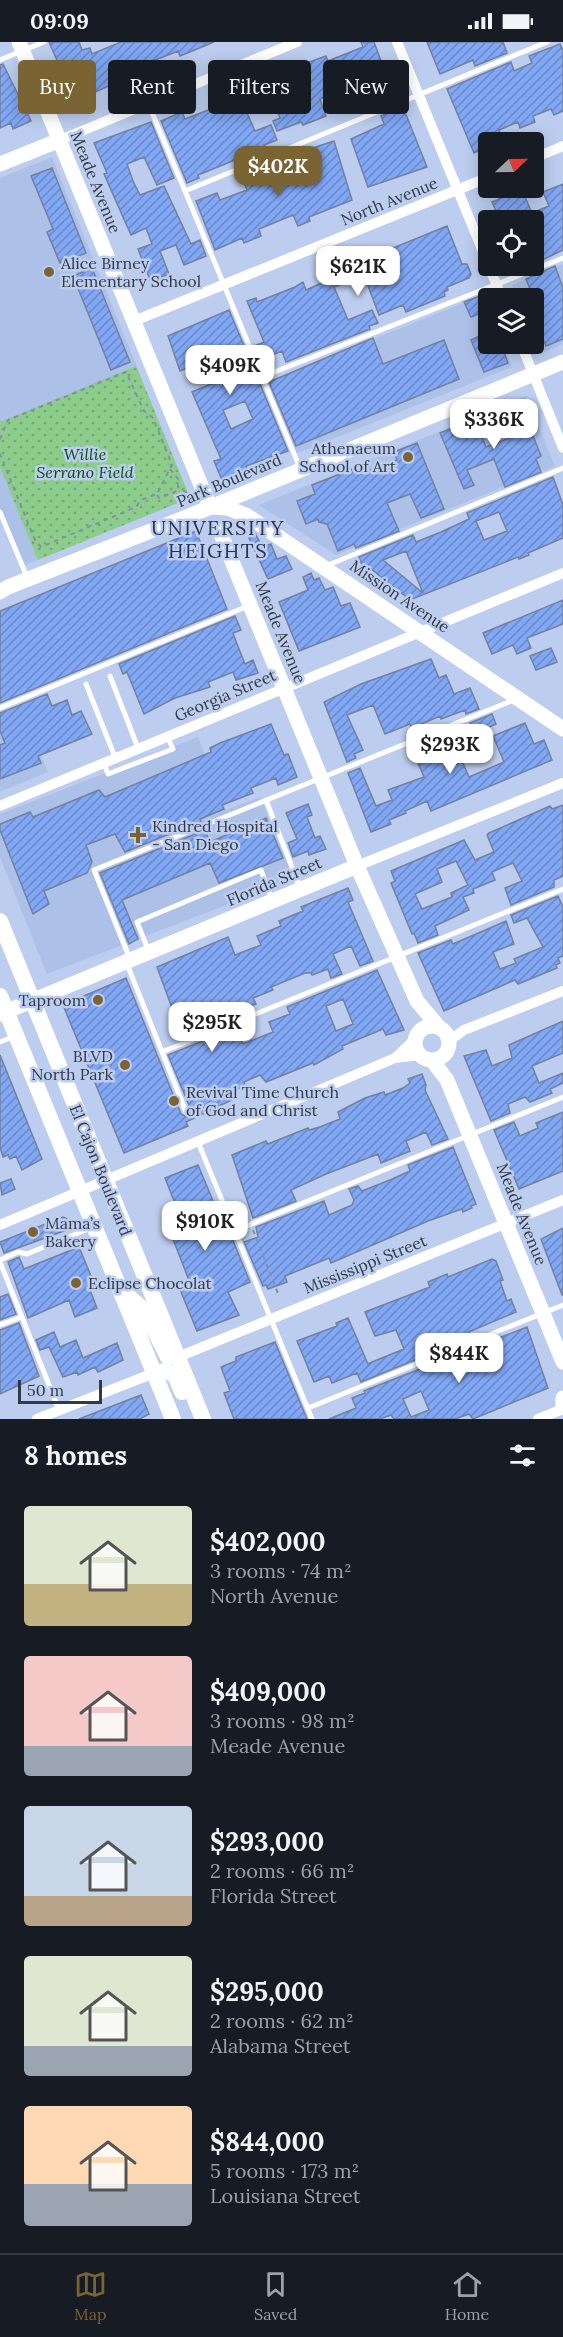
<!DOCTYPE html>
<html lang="en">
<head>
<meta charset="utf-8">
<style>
	:root { --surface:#171b24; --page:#20242c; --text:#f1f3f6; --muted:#9ea1a6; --line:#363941; --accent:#7b6434 }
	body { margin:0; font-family:Lora,serif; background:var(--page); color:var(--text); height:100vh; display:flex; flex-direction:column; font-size:22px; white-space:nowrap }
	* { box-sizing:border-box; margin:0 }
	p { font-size:20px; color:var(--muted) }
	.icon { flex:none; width:33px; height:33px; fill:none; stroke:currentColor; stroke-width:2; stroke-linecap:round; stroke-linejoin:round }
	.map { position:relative; height:1377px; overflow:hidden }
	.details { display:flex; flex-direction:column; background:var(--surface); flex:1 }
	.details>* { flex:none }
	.hud { position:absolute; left:18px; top:18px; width:528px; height:54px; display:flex; gap:12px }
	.needle { width:39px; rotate:68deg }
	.controls { position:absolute; left:478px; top:90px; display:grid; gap:12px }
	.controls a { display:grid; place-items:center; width:66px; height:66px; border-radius:6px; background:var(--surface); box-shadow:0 3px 15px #0003; font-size:30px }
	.scale { position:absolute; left:18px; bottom:15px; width:84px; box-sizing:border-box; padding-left:6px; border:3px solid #323946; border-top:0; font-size:16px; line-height:21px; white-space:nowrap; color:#323946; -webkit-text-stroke:4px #bccdef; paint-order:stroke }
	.price { position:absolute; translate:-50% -51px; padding:0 14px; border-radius:12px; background:#fff; color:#222; font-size:20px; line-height:39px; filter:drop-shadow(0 2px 3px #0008) }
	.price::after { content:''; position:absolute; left:50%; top:36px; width:18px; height:14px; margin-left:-9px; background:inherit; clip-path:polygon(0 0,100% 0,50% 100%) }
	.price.active { background:var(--accent); color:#fff }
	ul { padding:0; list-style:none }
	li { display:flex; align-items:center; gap:18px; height:150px; padding:0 24px }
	li span { display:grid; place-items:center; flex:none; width:168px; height:120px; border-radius:6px; color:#555 }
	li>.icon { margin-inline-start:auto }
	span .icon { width:72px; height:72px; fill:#fffc; stroke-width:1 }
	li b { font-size:26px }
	h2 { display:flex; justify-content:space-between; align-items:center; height:72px; padding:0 24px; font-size:26px }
	.pill { padding:0 21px; border-radius:6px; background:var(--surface); box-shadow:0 3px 15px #0003; font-size:21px; line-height:54px }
	.pill.active { background:var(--accent); color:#fff }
	.status { display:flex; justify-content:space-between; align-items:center; height:42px; padding:0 30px; background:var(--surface); direction:ltr }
	.status svg { height:16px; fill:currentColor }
	.tabs { display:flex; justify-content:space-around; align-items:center; height:84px; border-top:2px solid var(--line); background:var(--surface); font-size:16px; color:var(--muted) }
	.tabs a { display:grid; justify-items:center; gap:3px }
	.tabs .active { color:var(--accent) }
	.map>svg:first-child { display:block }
	.built { fill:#adc0e7 }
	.park { fill:url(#park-dots) }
	.building { fill:url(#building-hatch); stroke:#7281a0; stroke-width:1.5; fill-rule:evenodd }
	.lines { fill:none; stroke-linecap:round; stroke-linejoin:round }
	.path { stroke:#8390a9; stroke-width:2; stroke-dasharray:4.5 4.5; stroke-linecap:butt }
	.lane { stroke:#fff; stroke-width:5 }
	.street { stroke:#fff; stroke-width:10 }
	.secondary { stroke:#fff; stroke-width:15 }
	.primary { stroke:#fff; stroke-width:16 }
	.poi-dot { fill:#7b6434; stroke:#bccdef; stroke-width:2 }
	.labels { text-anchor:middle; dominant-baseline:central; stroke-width:5; stroke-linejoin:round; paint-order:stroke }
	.street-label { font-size:16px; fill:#323946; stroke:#bccdef }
	.poi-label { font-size:16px; fill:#323946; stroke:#bccdef; text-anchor:start }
	.park-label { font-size:16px; font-style:italic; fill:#0b4c10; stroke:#bccdef }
	.quarter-label { font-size:20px; letter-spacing:1.5px; fill:#28344f; stroke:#bccdef }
</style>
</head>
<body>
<div class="status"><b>09:09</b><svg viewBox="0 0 49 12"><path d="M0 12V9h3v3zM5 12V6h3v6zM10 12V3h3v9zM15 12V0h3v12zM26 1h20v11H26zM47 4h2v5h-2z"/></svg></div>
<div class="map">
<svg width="563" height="1377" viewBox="0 0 563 1377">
	<defs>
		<pattern id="park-dots" width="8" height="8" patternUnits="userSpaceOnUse" patternTransform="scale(1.5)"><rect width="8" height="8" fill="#8dcd8b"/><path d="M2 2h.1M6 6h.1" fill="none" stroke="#74a773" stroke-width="1.8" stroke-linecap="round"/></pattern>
		<pattern id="building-hatch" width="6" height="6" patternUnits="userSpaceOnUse" patternTransform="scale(1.5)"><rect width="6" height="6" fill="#81a7f5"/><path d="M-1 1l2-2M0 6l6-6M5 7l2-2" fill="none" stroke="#6a89c8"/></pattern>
	</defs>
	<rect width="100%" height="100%" fill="#bccdef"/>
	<!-- built -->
	<path class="built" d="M52,115L190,456L22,524L0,470V136Z
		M563,222V302L540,312L534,298V256H517L512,243Z
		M483,253L489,267V302H503L512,325L295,412L267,340Z
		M526,354L555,424L336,513L259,463Z
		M19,663L48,730L0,750V671Z
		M198,695L226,768L260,755L294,837L47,932L0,815V772Z"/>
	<!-- park -->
	<path class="park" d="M136,324L190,456L38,518L0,425V380Z"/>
	<!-- building -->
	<path class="building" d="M49,0H79L82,8L90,6L92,12L121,0H214L180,14L178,9L148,21L125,32L127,35L111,43L79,57L73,43L66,46L62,38L65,37Z
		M361,0H374L395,57L364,68L362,63L340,71L333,52L320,57L326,74L303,83L301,80L277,89L273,79L280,76L270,53L244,64L255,89L271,83L277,98L264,103L266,108L255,115L237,122L235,118L198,133L199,136L187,141L161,79L182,70L185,77L247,53L243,44L326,14L328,19L363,5Z
		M427,0H503L507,11L475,24L473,18L440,32Z
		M560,2L563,9V69L554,73L551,67L533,74L535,80L520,86L518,80L499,88L503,99L489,100V104L474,111L447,47L511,20L514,29L532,21L529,14Z
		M3,22L31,79L13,87L11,81L0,86V23Z
		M403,65L427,125L368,145L351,97L384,82L381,74Z
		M151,80L174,136L157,143L144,115L127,122L133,139L140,153L164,144L191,202L200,198L206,214L184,223L176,203L160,209L169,232L151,240L138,207L152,202L146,186L131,193L104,132L107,131L94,101Z
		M334,99L352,158L309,175L310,179L298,184L293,173L259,187L261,194L244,201L242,196L215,208L196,159L217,151L220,158L247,148L240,131L259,124L263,134L291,123L288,114Z
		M52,126L86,211L60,221L47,190L53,187L31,134Z
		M563,142V208L534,222V207L542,203L534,178H500L492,160L522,148L532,171L549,164L543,150Z
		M447,184L462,222H467L471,232L469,236L447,245L448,248L444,250L445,254L406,270L403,263L379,273L364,233L334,245L348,278L372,268L378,281L369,284L370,287L286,320L282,309L260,318L255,304L264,300L247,259L256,256L257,260L295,245L303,240L306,248L342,232L340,226L354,221L356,225L385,213L383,210Z
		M555,224L563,246V297L546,304L536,281L542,278L526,237Z
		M92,226L130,320L111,328L73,234Z
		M480,254L486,269L471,275L464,260Z
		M229,268L288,409L246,424L247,427L222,438L214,419L221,417L192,350L233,333L224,311L180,329L168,294ZM245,359L253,377L231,387L223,368Z
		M489,290V302H501L508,321L484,330L471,298Z
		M373,296L383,322L444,298L459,337L296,404L269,340Z
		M514,362L524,387L529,384L541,414L536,417L541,430L505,445L494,417L467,428L474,443L464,447L440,391L475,377L486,405L512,395L500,368Z
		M417,401L444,467L421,476L410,452L387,461L399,489L356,506L354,502L338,509L327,482L319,480L318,477L306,482L297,459L315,452L312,443L358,425L361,432L397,418L394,410Z
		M553,435L563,463V496L528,511L529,513L519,517L518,515L410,558L371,527L369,528L362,523L359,515L413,493L416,500L441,490L469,477L467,471ZM499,470L507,489L484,498L476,479ZM406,509L423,551L383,518Z
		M196,489L227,567L0,661V569Z
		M255,491L262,504L271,502L277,517L286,514L292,527L268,537L248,494Z
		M311,531L314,538L319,536L325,548L333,545L341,564L350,561L360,585L299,609L279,560L308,548L303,535Z
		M563,558V582L527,596L531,606L517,612L513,603L492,612L483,591Z
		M235,574L241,588L233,591L237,602L245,622L253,618L258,631L236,638L233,630L208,640L210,645L175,656L144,672L127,630L123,632L119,622Z
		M551,606L557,620L536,628L530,614Z
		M431,617L439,636L446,633L454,652L470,646L479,667L466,672L465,668L441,677L440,674L412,686L410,682L385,692L373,663L347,673L363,708L354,712L356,716L347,720L324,660L361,642Z
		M47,652L52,664L67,658L72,673L81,669L92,692L38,714L41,721L0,737V703L5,701L0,689V671Z
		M492,672L496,682L474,692L470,681Z
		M525,681L534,702L544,698L552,718L431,769L427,759L405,769L406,771L389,778L391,782L371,790L348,731L360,726L376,764L392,758L388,748L424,735L412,707L450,691L469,735L504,720L493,694Z
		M271,682L284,713L288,712L297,735L278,743L276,736L251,746L253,751L222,763L224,767L200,777L201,779L125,810L115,792L86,803L92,820L87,831L44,849L49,862L33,872L0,788V782L30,770L33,775L99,748L105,755L211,710L210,706L220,701Z
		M308,762L312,773L307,775L315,796L320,794L326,807L309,813L308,809L293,815L288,801L297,797L286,771Z
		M563,763V834L554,838V845L511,863L505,846L522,839L513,821L492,830L495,838L473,847L474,851L463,855L469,868L435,884L438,893L418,901L414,891L412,892L391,841L395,839L391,829L464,798L475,818L494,810L487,793L489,791L550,764L552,767ZM456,819L468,843L451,851L452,855L422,867L415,852L442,840L437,827Z
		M266,776L283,816L219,841L210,821L122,858L138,897L129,902L100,831L205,788L210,800Z
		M348,846L353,858L348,860L373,919L360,924L351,904L333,912L342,932L331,936L328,927L312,933L311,931H305L271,945L273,948L253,956L256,962L229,972L231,977L183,996L157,925L228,895L235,913L261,903L257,894L281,884L279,879L303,869L301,865Z
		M558,854L563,865V914L558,916L560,921L556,923L557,926L518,942L515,938L444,969L418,911L451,898L453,902L506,879L514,902L493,910L500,927L516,921L514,917L543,905L527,876L514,881L511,873Z
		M377,928L404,988L386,993L383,987L342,1004L343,1007L314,1023L313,1021L266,1040L260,1033L244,1040L245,1044L233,1049L236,1056L186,1080L188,1084L124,1111L63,963L126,936L181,1072L186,1075L190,1073L191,1068L168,1013L235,986L243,1002L273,990L269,980L290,972L287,965ZM343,957L353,982L336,989L326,964Z
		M563,979V1011L532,1024L539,1041L563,1031V1041L550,1047L552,1051L530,1060L525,1055L508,1062L510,1071L491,1079L464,1014L486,1008L492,1024L512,1016L509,1003Z
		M0,1013L42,1117L22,1128L16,1114L10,1117L8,1113L3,1115L0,1105Z
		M422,1032L426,1043L425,1048L448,1097L432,1103L426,1090L406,1099L410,1109L381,1121L378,1112L326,1132L291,1148L296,1159L253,1176L232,1113L266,1099L268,1102L308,1086L309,1088L320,1085L340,1077L338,1070L365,1056L384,1050L385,1053L403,1046L410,1041L408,1037Z
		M563,1070V1129L519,1147L494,1088L514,1080L520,1094L538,1086L536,1081Z
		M453,1105L476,1162L471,1164L472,1166L463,1170L462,1167L456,1169L428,1179L331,1221L329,1216L302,1227L285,1234L287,1240L268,1247L266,1243L263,1244L244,1200L258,1195L256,1185L324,1159L329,1173L352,1163L354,1158L349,1147L358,1144L362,1149L390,1138L410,1129L408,1123Z
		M198,1123L219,1173L222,1172L250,1240L228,1250L239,1273L197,1289L179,1245L190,1241L171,1192L185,1187L165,1136Z
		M11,1137L15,1147L2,1153L0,1141Z
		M63,1175L69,1178L72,1186L4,1211L0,1200Z
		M563,1186V1253H562L541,1197Z
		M79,1205L96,1246L90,1248L97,1266L75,1275L69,1258L28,1276L8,1220L19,1215L24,1227Z
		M492,1217L496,1219L503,1238L500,1239L507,1259L511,1257L516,1270L471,1289L468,1291L470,1295L453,1302L451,1297L425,1308L427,1313L361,1340L357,1331L332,1341L329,1334L314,1340L297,1299L337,1284L336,1281L348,1276L368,1322L372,1320L404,1307L396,1288L375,1294L365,1270L430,1245L428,1240L447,1232L448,1235Z
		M8,1252L16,1272L0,1278V1255Z
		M19,1281L39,1334L0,1352V1288Z
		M527,1285L548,1346L473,1377L469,1372L455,1377H394L391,1373L380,1377H329L356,1366L352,1356L365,1351L364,1349ZM421,1349L429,1368L411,1375L403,1357Z
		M54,1290L60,1305L76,1298L83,1316L117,1301L123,1318L98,1330L95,1325L78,1333L77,1330L63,1335L49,1305L40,1308L36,1298Z
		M275,1300L307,1377H234L224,1351L230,1349L221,1325L236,1319V1315Z
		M141,1353L149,1372L140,1377H79Z"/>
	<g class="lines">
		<!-- path -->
		<path class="path" d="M0,397L8,378L126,330L144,369L153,376L172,423L157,452L141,458L136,465L41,505L35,498L0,412
			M170,427L178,437V445L190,453
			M157,453L159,456L175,450L178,445
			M253,1188L279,1254"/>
		<!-- lane -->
		<path class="lane" d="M0,18L44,0
			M148,61L185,149L547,0
			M185,149L300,426
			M262,335L563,216
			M0,470L27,535
			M326,524L563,426
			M110,634L138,706
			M86,642L115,715
			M0,666L248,564
			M104,721L108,732L173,707L167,694
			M266,758L300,846
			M149,910L137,880L261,828L272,858
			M130,917L94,828L516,657
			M127,922L186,1070
			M0,1000L15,994
			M162,1010L563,847
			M198,1100L312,1377
			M237,1188L563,1055
			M0,1218L18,1210L27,1212L93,1185
			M0,1220L59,1368
			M0,1283L22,1275
			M308,1366L563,1263"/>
		<!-- street -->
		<path class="street" d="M397,0L502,256
			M60,98L297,0
			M534,116L563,104
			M134,279L489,135
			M521,302L563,406
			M0,764L563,531
			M357,824L563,741
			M449,999L464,988L563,949
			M395,1016L420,1013
			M0,1183L395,1016L415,997
			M178,1315L563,1158
			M37,1377L154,1331
			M538,1377L563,1367"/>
		<!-- secondary -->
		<path class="secondary" d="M19,0L210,465
			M0,122L60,98
			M212,465L227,466L246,473L563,687
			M218,485L357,824L417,959L438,984
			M0,550L8,545L184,476L563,320
			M0,972L357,824
			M415 1001a17 17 0 1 1 34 0a17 17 0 1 1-34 0Z
			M432,1018L447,1038L563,1320
			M563,1356V1365"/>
		<!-- primary -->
		<path class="primary" d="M0,879L203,1377
			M0,954L173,1377
			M122,1249L144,1268L168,1315
			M154,1331L166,1329L175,1333L182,1350"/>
	</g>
	<!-- markers -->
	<g class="poi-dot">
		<circle cx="49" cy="230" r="6"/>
		<circle cx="408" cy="415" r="6"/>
		<path d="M135 784h6v6h6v6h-6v6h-6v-6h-6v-6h6z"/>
		<circle cx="98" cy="958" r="6"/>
		<circle cx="125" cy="1023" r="6"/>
		<circle cx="174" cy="1059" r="6"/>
		<circle cx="33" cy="1190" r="6"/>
		<circle cx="76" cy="1241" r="6"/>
	</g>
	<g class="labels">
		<!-- street labels -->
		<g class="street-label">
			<text transform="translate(96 140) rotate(68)">Meade Avenue</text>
			<text transform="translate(389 159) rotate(-22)">North Avenue</text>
			<text transform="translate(229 438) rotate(-23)">Park Boulevard</text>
			<text transform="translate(400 554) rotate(34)">Mission Avenue</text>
			<text transform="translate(281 590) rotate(68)">Meade Avenue</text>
			<text transform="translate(225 653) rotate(-23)">Georgia Street</text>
			<text transform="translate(274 839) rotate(-23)">Florida Street</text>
			<text transform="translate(101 1128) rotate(68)">El Cajon Boulevard</text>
			<text transform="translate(522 1172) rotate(68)">Meade Avenue</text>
			<text transform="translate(365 1222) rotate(-22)">Mississippi Street</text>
		</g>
		<!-- poi labels -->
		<g class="poi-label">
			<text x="61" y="221">Alice Birney<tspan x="61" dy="18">Elementary School</tspan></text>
			<text x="396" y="406" text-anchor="end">Athenaeum<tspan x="396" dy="18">School of Art</tspan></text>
			<text x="152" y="784">Kindred Hospital<tspan x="152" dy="18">- San Diego</tspan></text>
			<text x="86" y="958" text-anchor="end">Taproom</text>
			<text x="113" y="1014" text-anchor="end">BLVD<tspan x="113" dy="18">North Park</tspan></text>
			<text x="186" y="1050">Revival Time Church<tspan x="186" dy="18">of God and Christ</tspan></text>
			<text x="45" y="1181">Mama’s<tspan x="45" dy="18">Bakery</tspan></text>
			<text x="88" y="1241">Eclipse Chocolat</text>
		</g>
		<!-- park labels -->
		<g class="park-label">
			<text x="85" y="412">Willie<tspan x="85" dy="18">Serrano Field</tspan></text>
		</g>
		<!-- quarter labels -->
		<g class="quarter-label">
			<text x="218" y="485">UNIVERSITY<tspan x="218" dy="23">HEIGHTS</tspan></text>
		</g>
	</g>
</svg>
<div class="controls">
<a><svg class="needle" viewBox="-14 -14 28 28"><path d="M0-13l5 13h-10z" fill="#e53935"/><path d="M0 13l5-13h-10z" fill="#9ea1a6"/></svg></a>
<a><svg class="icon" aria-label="locate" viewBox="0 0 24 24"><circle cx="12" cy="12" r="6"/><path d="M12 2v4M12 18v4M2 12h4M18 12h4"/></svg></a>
<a><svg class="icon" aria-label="layers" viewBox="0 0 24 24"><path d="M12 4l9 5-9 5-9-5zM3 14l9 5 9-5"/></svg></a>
</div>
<div class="scale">50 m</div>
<b class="price active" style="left:278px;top:155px">$402K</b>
<b class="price" style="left:358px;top:255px">$621K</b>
<b class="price" style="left:230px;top:354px">$409K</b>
<b class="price" style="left:494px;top:408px">$336K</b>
<b class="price" style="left:450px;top:733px">$293K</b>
<b class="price" style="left:212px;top:1011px">$295K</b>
<b class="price" style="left:205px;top:1210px">$910K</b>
<b class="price" style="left:459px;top:1342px">$844K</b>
<div class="hud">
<a class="pill active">Buy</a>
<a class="pill">Rent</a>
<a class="pill">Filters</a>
<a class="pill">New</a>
</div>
</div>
<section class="details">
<h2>8 homes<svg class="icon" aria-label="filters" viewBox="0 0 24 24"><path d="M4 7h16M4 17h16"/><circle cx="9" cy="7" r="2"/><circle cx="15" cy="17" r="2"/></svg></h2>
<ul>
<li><span style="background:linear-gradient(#dfe7d0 65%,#c2b280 0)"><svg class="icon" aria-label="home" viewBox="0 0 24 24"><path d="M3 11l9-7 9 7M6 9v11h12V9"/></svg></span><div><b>$402,000</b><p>3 rooms · 74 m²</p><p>North Avenue</p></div></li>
<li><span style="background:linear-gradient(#f6c9c9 75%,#9aa5b1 0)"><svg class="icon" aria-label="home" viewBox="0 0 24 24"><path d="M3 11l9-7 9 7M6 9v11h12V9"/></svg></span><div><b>$409,000</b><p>3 rooms · 98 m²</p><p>Meade Avenue</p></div></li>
<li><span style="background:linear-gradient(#c9d6e8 75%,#b9a48a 0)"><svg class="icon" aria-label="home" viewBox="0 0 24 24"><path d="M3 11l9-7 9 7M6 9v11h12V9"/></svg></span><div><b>$293,000</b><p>2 rooms · 66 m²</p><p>Florida Street</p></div></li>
<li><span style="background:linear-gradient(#dfe7d0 75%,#9aa5b1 0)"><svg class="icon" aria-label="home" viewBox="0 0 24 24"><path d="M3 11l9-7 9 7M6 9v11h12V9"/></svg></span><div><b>$295,000</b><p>2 rooms · 62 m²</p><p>Alabama Street</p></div></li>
<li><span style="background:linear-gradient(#ffd9b3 65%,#9aa5b1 0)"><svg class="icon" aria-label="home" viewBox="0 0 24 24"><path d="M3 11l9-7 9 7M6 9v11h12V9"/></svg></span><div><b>$844,000</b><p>5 rooms · 173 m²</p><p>Louisiana Street</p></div></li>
</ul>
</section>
<nav class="tabs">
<a class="active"><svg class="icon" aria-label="map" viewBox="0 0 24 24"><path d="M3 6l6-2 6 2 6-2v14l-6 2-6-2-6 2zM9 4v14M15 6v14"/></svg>Map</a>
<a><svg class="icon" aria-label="saved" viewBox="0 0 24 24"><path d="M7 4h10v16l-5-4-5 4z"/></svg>Saved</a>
<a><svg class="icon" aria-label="home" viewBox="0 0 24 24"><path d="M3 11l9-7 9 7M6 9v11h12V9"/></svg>Home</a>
</nav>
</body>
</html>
